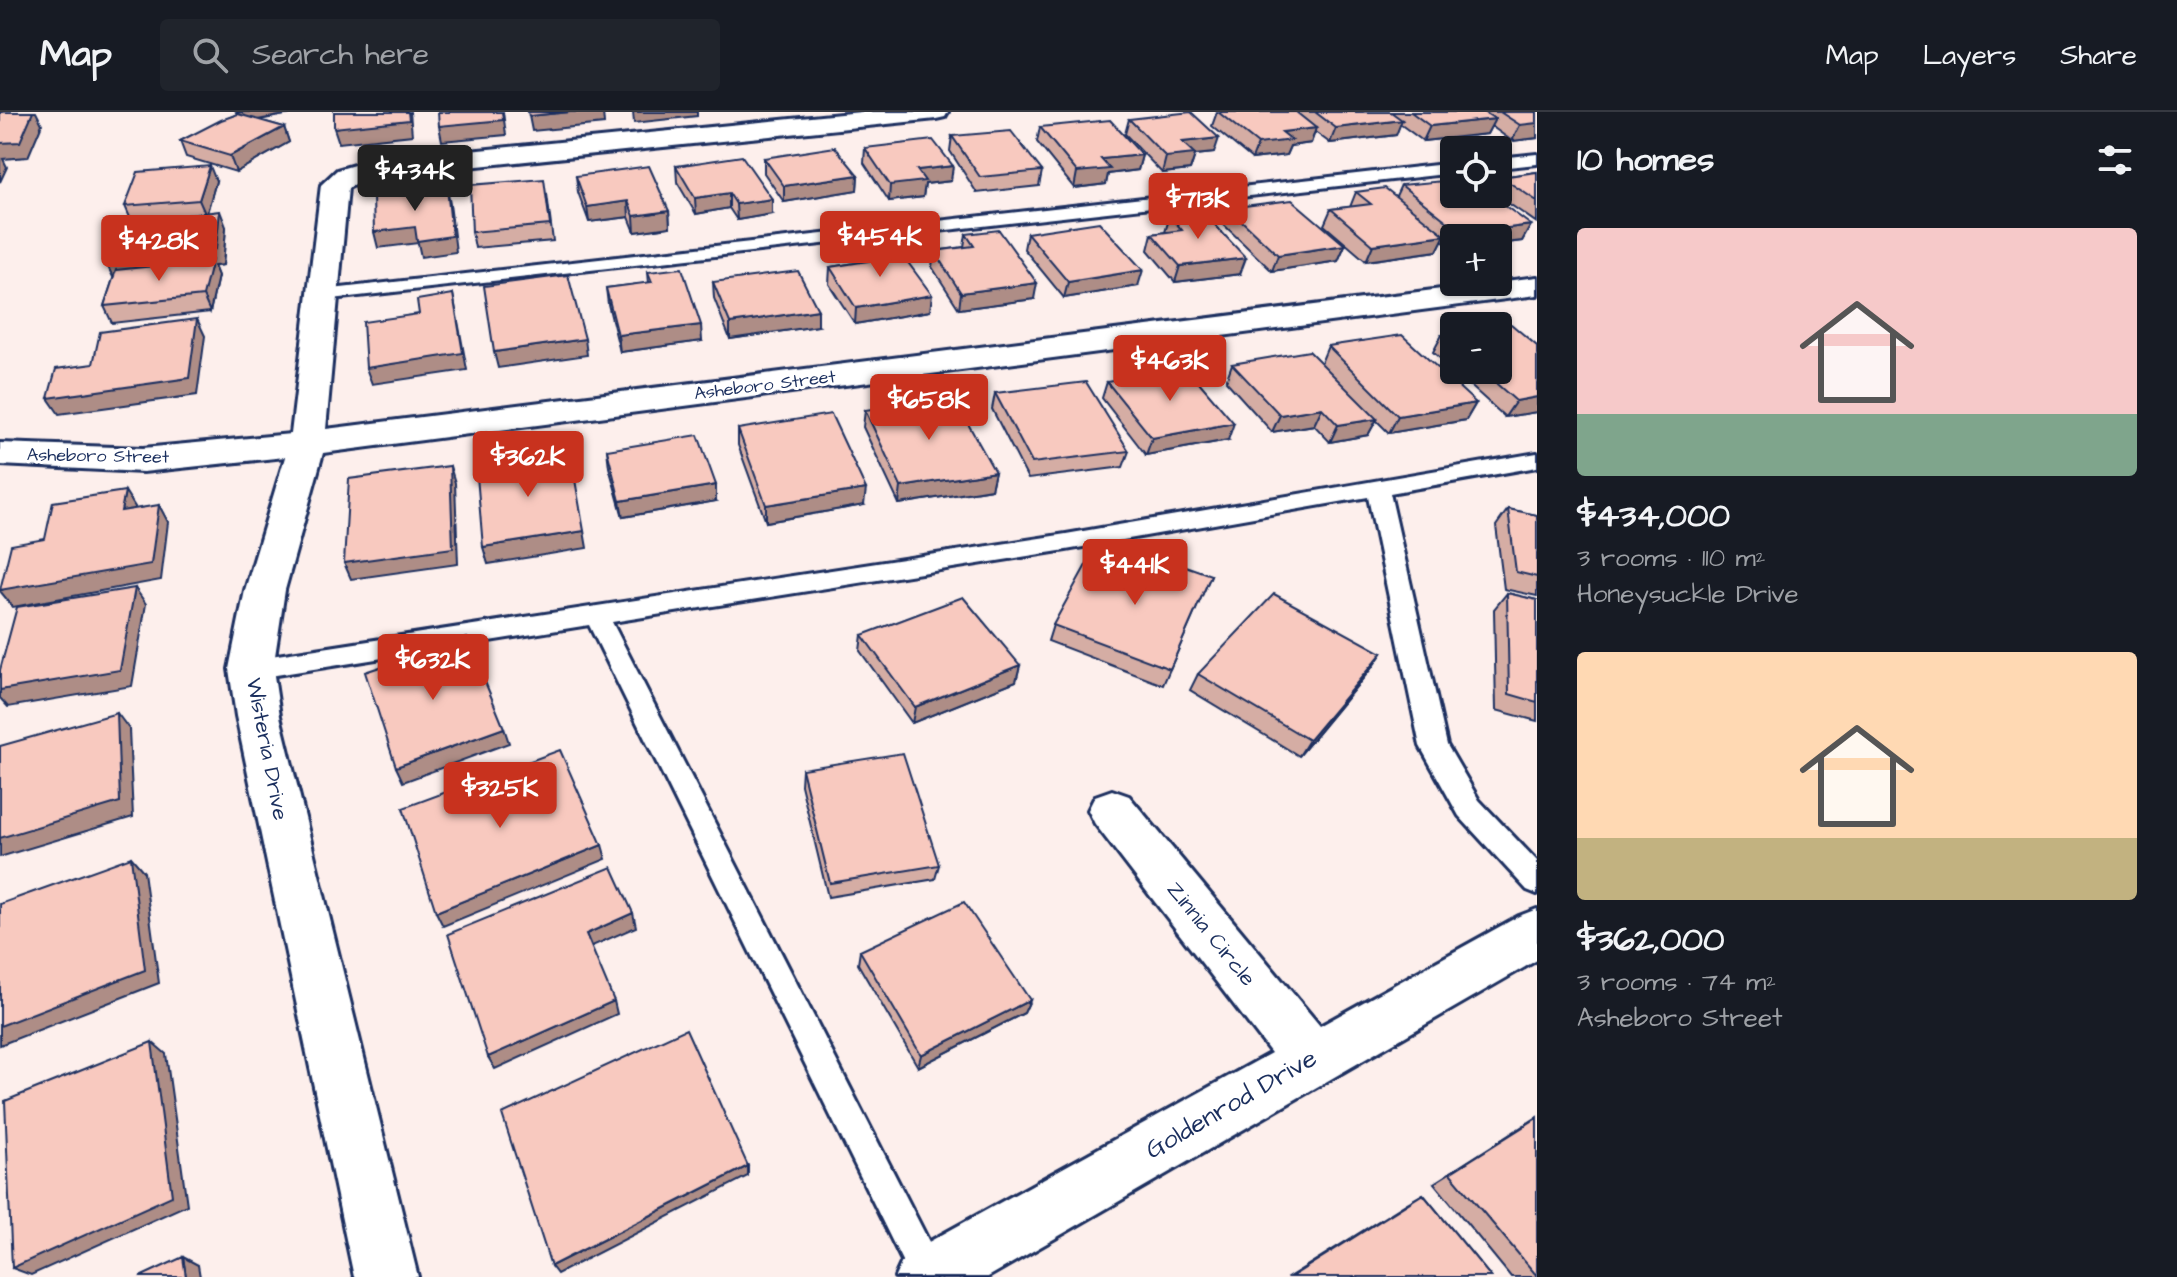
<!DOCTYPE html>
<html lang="en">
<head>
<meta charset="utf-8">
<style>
	:root { --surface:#171b24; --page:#20242c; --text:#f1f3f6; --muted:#9ea1a6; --line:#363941; --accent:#c8321e }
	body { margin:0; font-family:"Architects Daughter",sans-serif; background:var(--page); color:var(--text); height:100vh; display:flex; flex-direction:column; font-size:30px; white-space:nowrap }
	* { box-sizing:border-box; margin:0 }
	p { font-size:26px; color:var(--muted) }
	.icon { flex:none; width:44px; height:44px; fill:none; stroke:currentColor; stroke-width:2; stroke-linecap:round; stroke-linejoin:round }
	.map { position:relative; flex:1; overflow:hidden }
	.drawer { display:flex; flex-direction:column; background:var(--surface); width:640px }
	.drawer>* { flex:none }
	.controls { position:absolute; left:1440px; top:24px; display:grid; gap:16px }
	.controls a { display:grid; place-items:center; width:72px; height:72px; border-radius:8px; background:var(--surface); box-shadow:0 2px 6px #0004; font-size:40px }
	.price { position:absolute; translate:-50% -68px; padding:0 18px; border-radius:8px; background:var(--accent); color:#fff; font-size:26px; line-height:52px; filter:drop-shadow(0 2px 4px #0008) }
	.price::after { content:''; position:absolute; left:50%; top:48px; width:24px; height:18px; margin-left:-12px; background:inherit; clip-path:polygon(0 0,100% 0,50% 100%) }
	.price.active { background:#222; color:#fff }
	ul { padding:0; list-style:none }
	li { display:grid; align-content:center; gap:16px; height:424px; padding:0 40px }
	li span { display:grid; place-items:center; height:248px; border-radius:8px; color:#555 }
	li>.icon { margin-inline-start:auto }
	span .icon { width:144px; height:144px; fill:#fffc; stroke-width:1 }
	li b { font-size:34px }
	h2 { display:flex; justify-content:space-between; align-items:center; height:96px; padding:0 40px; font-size:34px }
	header { display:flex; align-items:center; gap:48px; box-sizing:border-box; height:112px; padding:0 40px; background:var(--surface); border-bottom:2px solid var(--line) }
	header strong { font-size:38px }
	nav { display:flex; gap:44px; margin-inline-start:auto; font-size:28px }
	.search { width:560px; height:72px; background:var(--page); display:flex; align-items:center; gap:20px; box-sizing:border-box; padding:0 28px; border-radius:8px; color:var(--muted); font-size:30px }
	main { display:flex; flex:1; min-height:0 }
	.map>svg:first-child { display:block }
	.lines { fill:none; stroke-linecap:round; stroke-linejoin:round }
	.service-casing { stroke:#1b2f5e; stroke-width:6 }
	.minor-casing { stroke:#1b2f5e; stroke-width:6 }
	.service { fill:#fff; fill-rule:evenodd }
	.minor { fill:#fff; fill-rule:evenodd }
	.wall { fill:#d5ada4; stroke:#1b2f5e; stroke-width:2 }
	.shaded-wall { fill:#ae8d86; stroke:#1b2f5e; stroke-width:2 }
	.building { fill:#f8c9bf; stroke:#1b2f5e; stroke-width:2 }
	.labels { text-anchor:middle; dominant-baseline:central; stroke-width:6; stroke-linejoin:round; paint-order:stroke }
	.far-street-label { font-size:18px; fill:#1b2f5e; stroke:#fff }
	.street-label { font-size:22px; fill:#1b2f5e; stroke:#fff }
	.near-street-label { font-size:26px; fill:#1b2f5e; stroke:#fff }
</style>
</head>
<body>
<header>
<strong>Map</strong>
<div class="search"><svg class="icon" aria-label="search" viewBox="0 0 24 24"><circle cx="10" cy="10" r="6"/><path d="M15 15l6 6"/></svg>Search here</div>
<nav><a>Map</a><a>Layers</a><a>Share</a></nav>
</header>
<main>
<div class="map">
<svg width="1537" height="1165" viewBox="0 0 1537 1165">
	<rect width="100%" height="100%" fill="#fdefec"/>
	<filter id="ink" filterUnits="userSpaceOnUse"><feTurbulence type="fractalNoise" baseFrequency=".0125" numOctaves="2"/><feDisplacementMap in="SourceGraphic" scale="16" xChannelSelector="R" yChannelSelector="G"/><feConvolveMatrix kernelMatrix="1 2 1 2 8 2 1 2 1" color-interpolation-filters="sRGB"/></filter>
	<g filter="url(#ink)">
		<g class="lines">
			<!-- service casing -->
			<g class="service-casing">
				<path id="service" d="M1537,42V52L1498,56V46Z
					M1454,51V61L323,188L314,183L323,178Z
					M1537,341V355L1390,381L1447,633L1479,688L1537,749V782L1527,778L1459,704L1420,634L1368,385L1066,438L612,510L947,1165H910L589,513L251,567L242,564L238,557L242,550L251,547L1066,422Z"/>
			</g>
			<!-- minor casing -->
			<g class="minor-casing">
				<path id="minor" d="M861,0H948L945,5L936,7L371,65L348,76L326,317L1537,165V183L323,341L285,478L273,557L280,604L418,1165H354L236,604L229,557L245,478L285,345L143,360L0,353V331L143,336L291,322L321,73L337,58L368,49Z
					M1112,678L1129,684L1320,914L1519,804L1537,797V848L988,1165H895L905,1143L1271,941L1095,712L1088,698L1095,684Z"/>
			</g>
			<!-- service -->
			<use href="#service" class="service"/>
			<!-- minor -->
			<use href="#minor" class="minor"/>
		</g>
		<!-- wall -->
		<path class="wall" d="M236,0H289L290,2L259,8L284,15L289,30L236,60L186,45L180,29L237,2Z
			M1217,0H1296L1298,2V0H1537V26L1512,29L1491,14L1487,22L1423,29L1400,12L1396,23L1330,31L1315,20L1311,31L1290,34L1286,43L1252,47L1212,14Z
			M1129,7L1214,41L1195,43L1190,58L1162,61L1125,22Z
			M1040,15L1142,43L1138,58L1108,62L1106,72L1074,76L1037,30Z
			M952,24L1042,59L1039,74L977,81L950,39Z
			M865,36L951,69L925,72L923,85L889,89L864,51Z
			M764,46L858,63L857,78L784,90L764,61Z
			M676,54L772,102L737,108L729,96L696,102L677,70Z
			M1537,60V111L1495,82H1498V72L1501,65Z
			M576,64L669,99L670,115L635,120L629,105L589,110L578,80Z
			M216,69L207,100L226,115L223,153L214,154L218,164L210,200L112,211L104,194L132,110L125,94Z
			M1401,73L1531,113L1522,129L1498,132V126H1454V137L1442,128L1437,139L1366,149L1324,113L1331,97L1350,95L1356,80L1396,84Z
			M547,82L553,129L475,136L472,120Z
			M1228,96L1345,133L1338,149L1272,159L1223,112Z
			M1170,104L1240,162L1175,170L1148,138L1152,122L1165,120Z
			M1027,121L1138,174L1064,186L1024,137Z
			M966,122L1034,187L959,197L932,155L934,139L964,135Z
			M861,139L930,199L855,212L829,172L830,155L861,150Z
			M648,160L702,229L620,240L608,192L606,176L649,171Z
			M713,170L818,214L730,227L714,186Z
			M1454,221V258H1498L1537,234V300L1505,305L1433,240L1442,223Z
			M1328,234L1476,291L1466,308L1389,321L1376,308L1368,323L1330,330L1314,313L1272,320L1226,269L1232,252L1321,251Z
			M1107,270L1228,328L1146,343L1102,286Z
			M995,281L1129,339L1123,355L1028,367L992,297Z
			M865,298L995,360L991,377L899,392L863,315Z
			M738,317L864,393L766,410L738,333Z
			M607,338L716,389L623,405L609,355Z
			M1508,397L1537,403V484L1504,477L1496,414Z
			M1211,463L1163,573L1048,529L1053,513L1145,464Z
			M1507,481L1537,488V609L1496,598L1494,497Z
			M862,523L1020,553L1016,569L912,611L860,539Z
			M1382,541L1371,557L1299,644L1190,578L1198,562Z
			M802,657L939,753L935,767L828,785L801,673Z
			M860,839L1030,888L1024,901L918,955L858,852Z
			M1537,1005V1165H1511L1434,1071Z
			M1423,1082L1491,1165H1289L1407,1091Z"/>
		<!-- shaded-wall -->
		<path class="shaded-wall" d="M33,0H36L42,12L28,45L3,47L7,55L0,70V31Z
			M237,0H289L290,2L241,11Z
			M410,0L412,23L339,31L334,16Z
			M503,0L506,23L442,29L439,14Z
			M570,0H603L604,12L532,19L529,4Z
			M633,0H697V4L634,11Z
			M1537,6V26L1512,29L1520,13Z
			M1495,7L1487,22L1423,29L1430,14Z
			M1402,8L1396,23L1330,31L1336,16Z
			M284,15L289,30L236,60L230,44Z
			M1316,16L1311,31L1290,34L1286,43L1252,47L1258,32L1282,20Z
			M1219,26L1214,41L1195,43L1190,58L1162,61L1166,45L1182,30Z
			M1142,43L1138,58L1108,62L1106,72L1074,76L1077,60L1101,47Z
			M210,54L216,69L206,104L199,88Z
			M953,54L951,69L925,72L923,85L889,89L890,73L917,58Z
			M858,63L857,78L784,90V74Z
			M447,76L450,92L456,140L421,145L418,131L378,136L374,120Z
			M729,81V96L696,102L695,86Z
			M772,87V102L737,108L736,92Z
			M628,89L629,105L589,110L587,95Z
			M220,99L226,115L223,153L214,154L218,164L210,200L203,184L114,167L106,151Z
			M669,99L670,115L635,120L634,104Z
			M1531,113L1522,129L1498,132V126H1461L1463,122Z
			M1445,123L1437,139L1366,149L1373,133Z
			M1345,133L1338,149L1272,159L1278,143Z
			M1246,146L1240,162L1175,170L1180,154Z
			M1143,158L1138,174L1064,186L1068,170Z
			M1037,171L1034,187L959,197L961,181Z
			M453,182L467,258L372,272L366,256Z
			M932,183L930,199L855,212L856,196Z
			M818,198V214L730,227V211Z
			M197,207L205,224L197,283L59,302L48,286Z
			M701,213L702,229L620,240L618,223Z
			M585,227L587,243L498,256L494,240Z
			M1537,285V300L1505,305L1516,289Z
			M1476,291L1466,308L1389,321L1398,304Z
			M1322,296L1314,313L1272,320L1280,303Z
			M1377,307L1368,323L1330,330L1338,313Z
			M1234,311L1228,328L1146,343L1152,326Z
			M450,354L455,371L458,452L351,467L344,451Z
			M995,360L991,377L899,392L901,375Z
			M716,373V389L623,405L620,389Z
			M866,377L864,393L766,410V393Z
			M125,379L135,395L132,416L121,399Z
			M159,393L168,410L161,468L13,495L0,479Z
			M584,419L587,436L488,452L483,435Z
			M135,476L146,492L132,574L8,595L0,586V578Z
			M1382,541L1371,557L1299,644L1309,628Z
			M1020,553L1016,569L912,611L915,595Z
			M117,601L129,617L133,705L0,745V726Z
			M504,616L509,631L403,670L396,655Z
			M602,733L606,747L443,814L436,800Z
			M131,745L144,760L159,871L0,933V914Z
			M633,801L636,815L590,835L586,822Z
			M1030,888L1024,901L918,955L921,943Z
			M614,889L617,902L495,957L488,945Z
			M152,930L166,942L187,1093L31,1163L12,1156Z
			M748,1054V1064L557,1162L551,1154Z
			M183,1145L198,1153L200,1165H186Z"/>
		<!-- building -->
		<path class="building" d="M0,0H33L20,30L0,31Z
			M334,0H408L409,8L334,16Z
			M438,0H502L503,8L439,14Z
			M528,0H570L529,4Z
			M1191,0L1219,26L1182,30L1195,42L1166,45L1129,7Z
			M1218,0H1296L1316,16L1282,20L1292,28L1258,32Z
			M1315,0H1391L1402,8L1336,16Z
			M1411,0H1484L1495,7L1430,14Z
			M1500,0H1537V11L1520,13Z
			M238,2L284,15L230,44L180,29L221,8Z
			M1110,8L1142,43L1101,47L1110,57L1077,60L1040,15Z
			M1011,19L1042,59L980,65L952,24Z
			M933,28L953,54L917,58L925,69L890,73L865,36Z
			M835,35L858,63L784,74L764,46Z
			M742,44L772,87L736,92L729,81L695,86L676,54Z
			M210,54L199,88L125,94L138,60Z
			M649,54L669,99L634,104L628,89L587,95L576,64Z
			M1537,60V89L1501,65Z
			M544,67L550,113L472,120L470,73Z
			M1454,68V82H1489L1531,113L1463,122L1401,73Z
			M447,76L452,124L417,129L415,115L374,120L373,85Z
			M1385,76L1445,123L1373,133L1331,97L1371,92L1356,80Z
			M1292,88L1345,133L1278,143L1228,96Z
			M220,99L216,137L106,151L115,112Z
			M1203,100L1246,146L1180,154L1152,122L1182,118L1170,104Z
			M1099,110L1143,158L1068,170L1027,121Z
			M999,118L1037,171L961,181L934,139L974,134L966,122Z
			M895,133L932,183L856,196L830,155L868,149L861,139Z
			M212,148L203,184L104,194L116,158Z
			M682,156L701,213L618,223L606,176L652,170L648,160Z
			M798,159L818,198L730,211L713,170Z
			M568,163L585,227L494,240L484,174Z
			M453,182L463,241L366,256L363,210L419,202L417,188Z
			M197,207L189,266L48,286L56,257L93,252L100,220Z
			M1511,212L1537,234V285L1516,289L1481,258H1498V215Z
			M1454,221V234L1442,223Z
			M1402,223L1476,291L1398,304L1328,234Z
			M1309,239L1377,307L1338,313L1322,296L1280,303L1232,252Z
			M1187,256L1234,311L1152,326L1107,270Z
			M1086,270L1129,339L1032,351L995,281Z
			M953,285L995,360L901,375L865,298Z
			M831,302L866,377L766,393L738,317Z
			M698,323L716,373L620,389L607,338Z
			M570,339L584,419L483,435L476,352Z
			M450,354L453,436L344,451L349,367Z
			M125,379L121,399L159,393L151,452L0,478L11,433L45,427L53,390Z
			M1508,397L1537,403V465L1516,460Z
			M1154,443L1211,463L1170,557L1053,513L1091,444L1145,464Z
			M135,476L120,558L0,578V558L17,495Z
			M1507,481L1537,488V590L1509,582Z
			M1274,482L1382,541L1309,628L1198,562Z
			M963,485L1020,553L915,595L862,523Z
			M467,526L504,616L396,655L365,560Z
			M117,601L120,690L0,726V634Z
			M560,638L602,733L436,800L403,696Z
			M903,641L939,753L830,771L802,657Z
			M131,745L145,858L0,914V792Z
			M612,755L633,801L586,822L614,889L488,945L448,822Z
			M964,790L1030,888L921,943L860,839Z
			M686,917L748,1054L551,1154L502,1002Z
			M152,930L172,1084L12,1156L5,989Z
			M1537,1006V1164L1450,1061Z
			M1423,1082L1491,1165H1291Z
			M183,1145L186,1165H140Z"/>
	</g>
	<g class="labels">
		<!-- far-street labels -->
		<g class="far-street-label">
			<text transform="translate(765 273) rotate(-7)">Asheboro Street</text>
			<text transform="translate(98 344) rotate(1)">Asheboro Street</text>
		</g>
		<!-- street labels -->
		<g class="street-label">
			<text transform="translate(267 637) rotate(79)">Wisteria Drive</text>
			<text transform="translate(1211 822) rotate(51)">Zinnia Circle</text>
		</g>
		<!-- near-street labels -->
		<g class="near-street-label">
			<text transform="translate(1231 992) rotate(-30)">Goldenrod Drive</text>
		</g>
	</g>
</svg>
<div class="controls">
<a><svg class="icon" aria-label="locate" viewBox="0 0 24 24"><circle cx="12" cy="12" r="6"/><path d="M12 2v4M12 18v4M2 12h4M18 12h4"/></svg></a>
<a>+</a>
<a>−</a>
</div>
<b class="price active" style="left:415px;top:101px">$434K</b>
<b class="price" style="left:1198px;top:129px">$713K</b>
<b class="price" style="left:880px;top:167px">$454K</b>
<b class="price" style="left:159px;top:171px">$428K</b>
<b class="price" style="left:1170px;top:291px">$463K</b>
<b class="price" style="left:929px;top:330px">$658K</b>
<b class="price" style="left:528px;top:387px">$362K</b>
<b class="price" style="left:1135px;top:495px">$441K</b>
<b class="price" style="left:433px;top:590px">$632K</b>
<b class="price" style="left:500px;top:718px">$325K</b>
</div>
<section class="drawer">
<h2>10 homes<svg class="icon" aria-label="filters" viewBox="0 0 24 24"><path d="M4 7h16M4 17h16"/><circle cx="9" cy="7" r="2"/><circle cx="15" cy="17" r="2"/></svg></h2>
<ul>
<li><span style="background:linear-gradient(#f6c9c9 75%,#7fa58c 0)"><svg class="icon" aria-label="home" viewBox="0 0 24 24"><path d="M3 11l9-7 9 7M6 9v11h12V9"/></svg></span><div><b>$434,000</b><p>3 rooms · 110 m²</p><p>Honeysuckle Drive</p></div></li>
<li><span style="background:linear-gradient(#ffd9b3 75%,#c2b280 0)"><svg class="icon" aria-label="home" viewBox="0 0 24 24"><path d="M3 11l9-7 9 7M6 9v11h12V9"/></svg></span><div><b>$362,000</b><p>3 rooms · 74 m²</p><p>Asheboro Street</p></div></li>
</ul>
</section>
</main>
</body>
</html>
